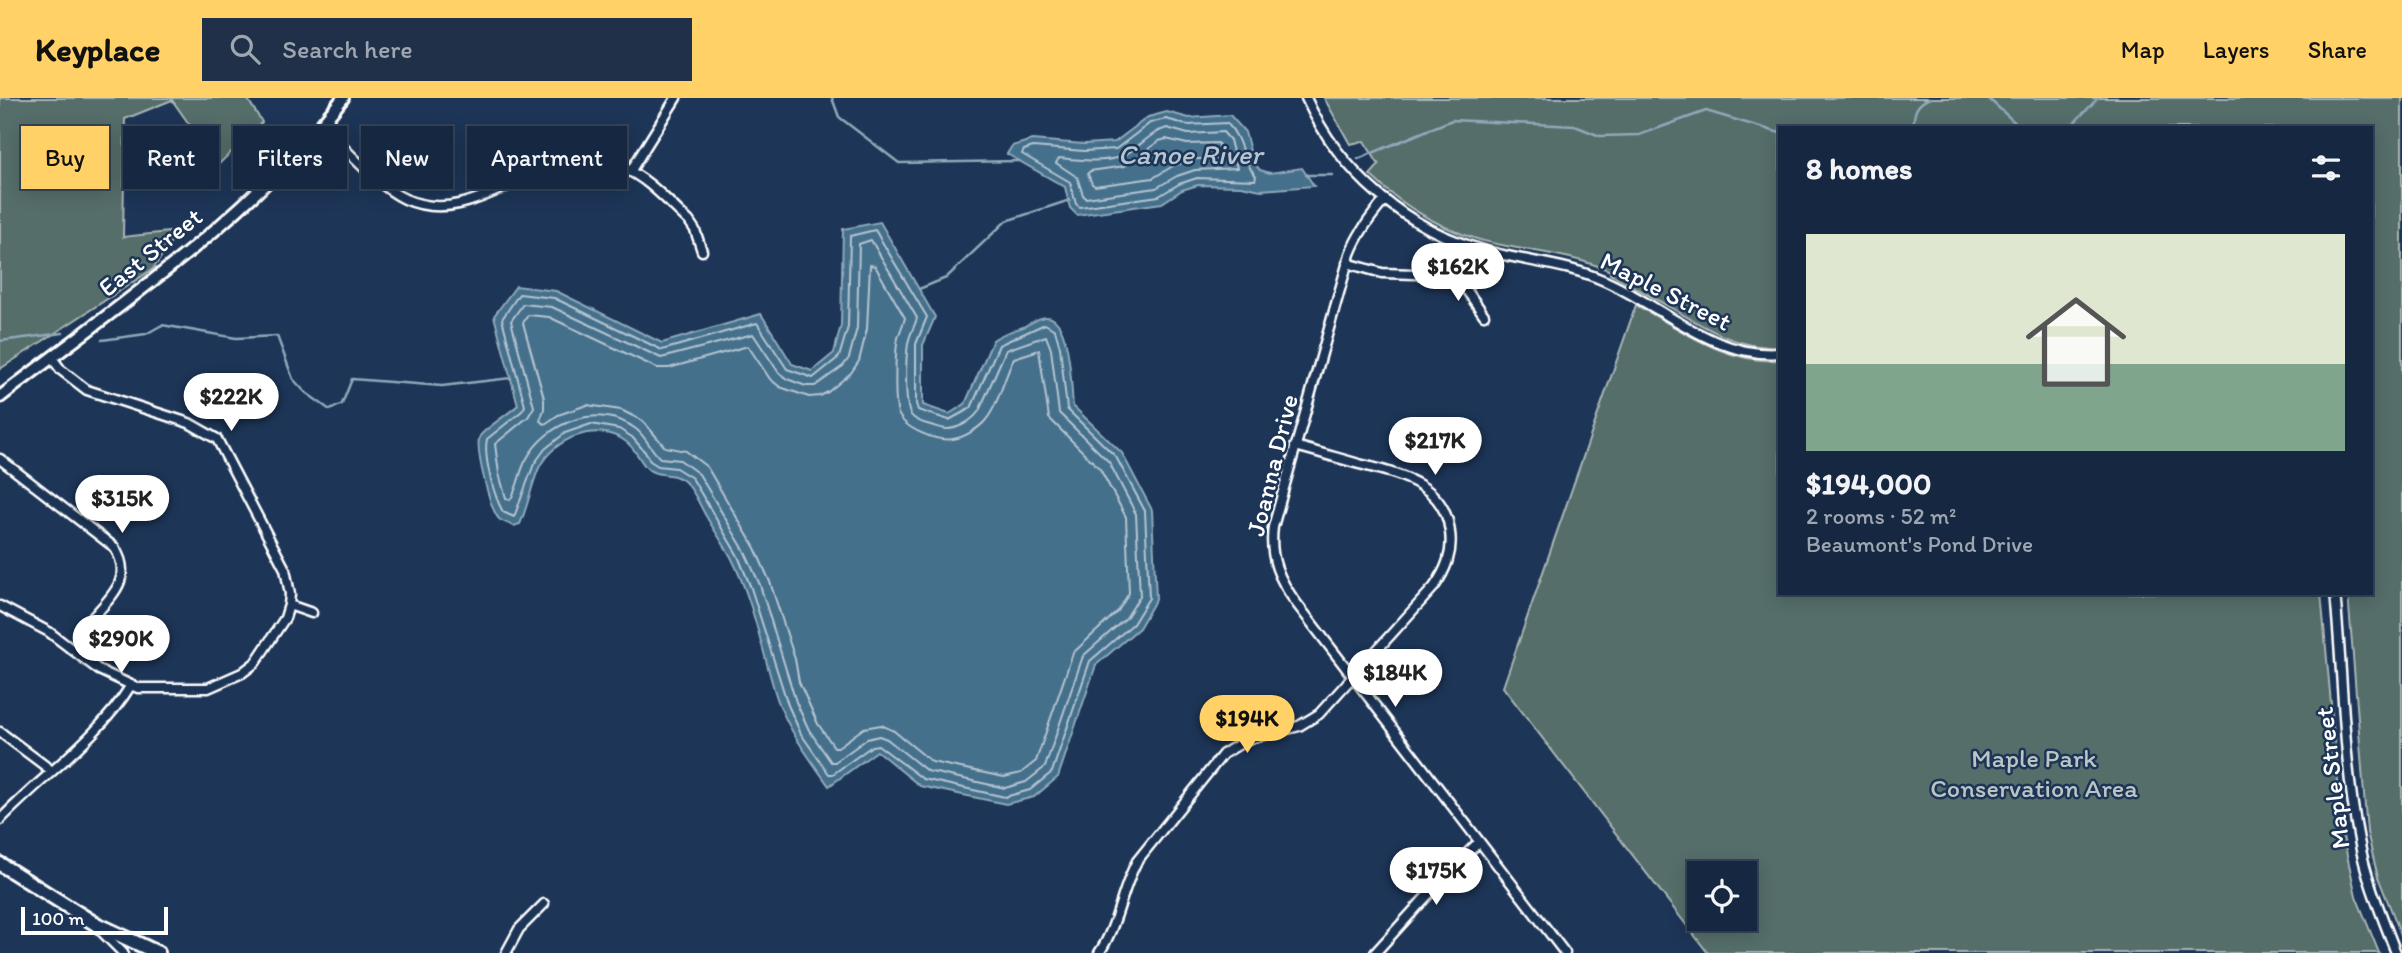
<!DOCTYPE html>
<html lang="en">
<head>
<meta charset="utf-8">
<style>
	:root { --surface:#162841; --page:#1f3048; --text:#f1f3f6; --muted:#9ea6b1; --line:#35445a; --accent:#ffd166 }
	body { margin:0; font-family:Itim,sans-serif; background:var(--page); color:var(--text); height:100vh; display:flex; flex-direction:column; font-size:26px; white-space:nowrap }
	* { box-sizing:border-box; margin:0 }
	p { font-size:23px; color:var(--muted) }
	.icon { flex:none; width:38px; height:38px; fill:none; stroke:currentColor; stroke-width:2; stroke-linecap:round; stroke-linejoin:round }
	.map { position:relative; flex:1; overflow:hidden }
	.sheet { position:absolute; left:1778px; top:28px; width:595px; height:469px; display:flex; flex-direction:column; background:var(--surface); border-radius:0px; box-shadow:0 4px 18px #0003,0 0 0 2px var(--line) }
	.sheet>* { flex:none }
	.hud { position:absolute; left:21px; top:28px; width:665px; height:63px; display:flex; gap:14px }
	.fabs { position:absolute; left:1687px; top:763px; display:grid; gap:14px }
	.fabs a { display:grid; place-items:center; width:70px; height:70px; border-radius:0px; background:var(--surface); box-shadow:0 4px 18px #0003,0 0 0 2px var(--line); font-size:35px }
	.scale { position:absolute; left:21px; bottom:18px; width:147px; box-sizing:border-box; padding-left:7px; border:4px solid #fff; border-top:0; font-size:19px; line-height:24px; white-space:nowrap; color:#fff; -webkit-text-stroke:5px #1d3557; paint-order:stroke }
	.price { position:absolute; translate:-50% -60px; padding:0 16px; border-radius:24px; background:#fff; color:#222; font-size:23px; line-height:46px; filter:drop-shadow(0 2px 4px #0008) }
	.price::after { content:''; position:absolute; left:50%; top:42px; width:21px; height:16px; margin-left:-10px; background:inherit; clip-path:polygon(0 0,100% 0,50% 100%) }
	.price.selected { background:var(--accent); color:#111 }
	ul { padding:0; list-style:none }
	li { display:grid; align-content:center; gap:14px; height:371px; padding:0 28px }
	li span { display:grid; place-items:center; height:217px; border-radius:0px; color:#555 }
	li>.icon { margin-inline-start:auto }
	span .icon { width:126px; height:126px; fill:#fffc; stroke-width:1 }
	li b { font-size:30px }
	h2 { display:flex; justify-content:space-between; align-items:center; height:84px; padding:0 28px; font-size:30px }
	.pill { padding:0 24px; border-radius:0px; background:var(--surface); box-shadow:0 4px 18px #0003,0 0 0 2px var(--line); font-size:24px; line-height:63px }
	.pill.selected { background:var(--accent); color:#111 }
	header { display:flex; align-items:center; gap:42px; box-sizing:border-box; height:98px; padding:0 35px; background:var(--accent); color:#111 }
	header strong { font-size:33px }
	nav { display:flex; gap:38px; margin-inline-start:auto; font-size:24px }
	.search { width:490px; height:63px; background:var(--page); display:flex; align-items:center; gap:18px; box-sizing:border-box; padding:0 24px; border-radius:0px; color:var(--muted); font-size:26px }
	.map>svg:first-child { display:block }
	.green { fill:#546e6b; stroke:#aab6b5; stroke-width:2; fill-rule:evenodd }
	.water { fill:#456f8c; stroke:#8fa9ba; stroke-width:2 }
	.lines { fill:none; stroke-linecap:round; stroke-linejoin:round }
	.shore { stroke:#b5c5d1; stroke-width:2 }
	.stream { stroke:#8fa9ba; stroke-width:2.5 }
	.minor-casing { stroke:#fff; stroke-width:13 }
	.tertiary-casing { stroke:#fff; stroke-width:16 }
	.secondary-casing { stroke:#fff; stroke-width:18 }
	.minor { stroke:#1d3557; stroke-width:8 }
	.tertiary { stroke:#1d3557; stroke-width:10 }
	.secondary { stroke:#1d3557; stroke-width:12 }
	.labels { text-anchor:middle; dominant-baseline:central; stroke-width:5; stroke-linejoin:round; paint-order:stroke }
	.street-label { font-size:26px; fill:#fff; stroke:#1d3557 }
	.park-label { font-size:26px; fill:#bbc5c4; stroke:#1d3557 }
	.water-label { font-size:28px; font-style:italic; fill:#b5c5d1; stroke:#1d3557 }
</style>
</head>
<body>
<header>
<strong>Keyplace</strong>
<div class="search"><svg class="icon" aria-label="search" viewBox="0 0 24 24"><circle cx="10" cy="10" r="6"/><path d="M15 15l6 6"/></svg>Search here</div>
<nav><a>Map</a><a>Layers</a><a>Share</a></nav>
</header>
<div class="map">
<svg width="2402" height="855" viewBox="0 0 2402 855">
	<rect width="100%" height="100%" fill="#1d3557"/>
	<filter id="ink" filterUnits="userSpaceOnUse"><feTurbulence type="fractalNoise" baseFrequency=".0143" numOctaves="2"/><feDisplacementMap in="SourceGraphic" scale="14" xChannelSelector="R" yChannelSelector="G"/><feConvolveMatrix kernelMatrix="1 2 1 2 8 2 1 2 1" color-interpolation-filters="sRGB"/></filter>
	<g filter="url(#ink)">
		<!-- green -->
		<path class="green" d="M0,0H247L262,24L218,67L172,2L125,21L123,139L178,133L153,171L0,271Z
			M1324,0H2402V839L2378,779L2367,734L2348,495H2371V30H1780V249C1738,251 1708,231 1673,211C1652,199 1631,187 1610,176L1611,173C1573,157 1536,154 1496,146C1449,136 1405,111 1370,77L1379,67L1364,43L1350,46Z
			M1636,207C1681,231 1726,267 1780,262V495H2321L2343,739L2356,798L2379,855H1708L1503,589ZM1745,775V821H1699V775Z"/>
		<!-- water -->
		<path class="water" d="M1167,14L1189,20L1230,17L1245,34L1253,64L1260,72L1270,75L1302,70L1314,88L1261,92L1241,88L1198,87L1182,92L1162,105L1077,117L1070,110L1065,89L1007,56L1012,48L1032,42L1084,46L1115,44L1148,19Z
			M880,124L935,219L923,247V307L949,316L965,306L993,242C1002,235 1012,233 1023,229C1030,226 1040,218 1047,219C1071,220 1071,290 1073,308L1122,355L1152,412L1156,501L1139,530L1096,567L1058,679L1034,699L1006,706L920,688L877,653L829,688C808,658 784,627 774,591C761,547 752,500 731,459C723,445 714,432 706,418C700,408 695,394 687,386C674,371 656,382 645,368C638,359 634,349 625,343C596,323 554,340 539,370C531,388 528,408 520,426L514,428C509,426 503,424 499,421C490,411 474,349 480,338C483,332 511,314 518,307L494,218L516,188L556,193L662,245L761,216L792,266L812,273L834,255L841,227L843,131Z"/>
		<g class="lines">
			<!-- shore -->
			<path class="shore" d="M1166,21L1188,27L1227,25C1244,43 1240,60 1256,78L1255,82L1197,80L1179,86L1159,98L1080,109L1076,106L1070,84L1022,56L1024,52L1033,49L1084,53L1116,51L1150,25Z
				M1167,30L1188,36L1223,34L1230,42L1237,70L1195,72L1177,78L1156,90L1086,100L1083,97L1077,79L1056,65L1059,60C1078,62 1102,65 1120,59C1138,52 1148,35 1167,30Z
				M1166,41L1187,46L1218,45L1223,59L1220,61H1194L1173,68L1153,80L1095,88L1092,86L1088,76L1090,73L1125,68L1159,43Z
				M875,132L927,219L916,246V306L918,312L949,322L971,310L999,247L1045,226L1055,232L1060,249L1067,311L1116,359L1145,413L1149,500L1133,526L1090,563L1052,674L1030,692L1005,699L923,681L878,647L872,648L833,676H829L801,636L788,607L751,490L738,458L692,380L676,370L658,368L650,363L645,354L632,339L619,331L591,326L565,335L545,351L534,366L514,419L503,414C494,398 483,359 487,341L522,313L525,308L502,221L519,196L554,200L662,252L757,225L787,271L813,280L839,259L848,229L850,138Z
				M871,142L917,220C915,228 909,237 908,246C906,258 904,308 911,317C917,325 932,327 941,330C955,334 972,323 979,313L1006,252L1046,238L1051,251L1059,315L1109,364L1136,416L1140,498L1126,520L1083,558L1045,669L1026,684L1005,690L927,673L887,641L879,638L867,641L835,664H831L809,632L796,604L760,487L744,452L699,376L680,362L660,360C651,352 646,339 636,331C600,304 546,323 526,362C519,374 518,391 510,402L506,400L499,376L495,346L528,319L534,309L511,223L523,206L552,209L661,260L753,236L779,275L787,281L806,288H815L843,268L849,260L857,230L859,146Z
				M870,167L875,168L905,220C903,227 900,233 898,240C895,252 894,305 898,315C904,331 937,344 953,341C963,340 978,331 985,323C998,308 1005,278 1014,260L1039,252L1049,320L1100,371L1126,419L1129,495L1118,513L1073,555L1036,663L1021,675L1004,679L932,664L894,633L881,627L864,630L838,649H834L818,626L799,584L795,561L770,484L755,450L707,369L686,353L665,349L643,323L621,312L587,307L558,317L545,326L540,323L544,311V300L523,225L528,217L549,219L657,270H669L748,248L770,281L780,289L809,299L820,298L828,294L851,275L859,263L867,231Z"/>
			<!-- stream -->
			<path class="stream" d="M832,0L839,19L899,65L1020,63
				M1985,0L1989,1L2021,30
				M1913,30C1914,15 1915,6 1930,0
				M2069,30L2098,0
				M1358,61L1452,22L1575,28L1600,38L1639,37L1706,13L1780,35
				M1306,77H1332
				M919,191L946,180L1006,123L1070,102
				M102,242L146,236L162,227L236,240L277,238L293,281L305,294L330,312L342,306L352,281L442,288L511,280
				M0,243L63,235"/>
			<!-- minor casing -->
			<g class="minor-casing">
				<path id="minor" d="M1306,0C1340,75 1406,132 1487,153C1527,164 1567,166 1605,183C1662,208 1715,261 1780,255
					M321,28C345,49 378,89 405,101C482,135 542,36 623,70C648,80 669,105 689,123L695,132L702,153
					M630,74L676,0
					M1385,102C1370,119 1358,135 1350,156L1273,429C1269,460 1279,482 1297,506L1565,855
					M1347,165L1382,175L1447,177L1463,187L1484,217
					M52,260L61,272L87,292L189,325L217,341L285,471L290,496L289,507L312,515
					M0,361L114,449C137,484 105,502 87,527C82,535 78,545 74,553
					M2335,495C2343,577 2343,661 2359,742C2366,781 2382,818 2396,855
					M0,508L49,534L99,572L131,587
					M0,634L52,673
					M0,722C43,677 98,641 131,587L138,590H208L242,575L255,565L285,520L289,507
					M98,830L123,855
					M506,855L519,831L544,806
					M1099,855C1118,827 1121,793 1137,763L1223,656L1248,641L1299,628L1319,616L1434,489C1446,472 1453,455 1450,434C1445,387 1402,377 1363,367C1341,361 1318,354 1295,348
					M1375,855L1456,766L1479,744"/>
			</g>
			<!-- tertiary casing -->
			<g class="tertiary-casing">
				<path id="tertiary" d="M0,299C120,206 249,121 343,0"/>
			</g>
			<!-- secondary casing -->
			<g class="secondary-casing">
				<path id="secondary" d="M0,766L94,825L158,855"/>
			</g>
			<!-- minor -->
			<use href="#minor" class="minor"/>
			<!-- tertiary -->
			<use href="#tertiary" class="tertiary"/>
			<!-- secondary -->
			<use href="#secondary" class="secondary"/>
		</g>
	</g>
	<g class="labels">
		<!-- street labels -->
		<g class="street-label">
			<text transform="translate(150 154) rotate(-39)">East Street</text>
			<text transform="translate(1666 193) rotate(27)">Maple Street</text>
			<text transform="translate(1272 367) rotate(-76)">Joanna Drive</text>
			<text transform="translate(2332 680) rotate(-97)">Maple Street</text>
		</g>
		<!-- park labels -->
		<g class="park-label">
			<text x="2034" y="660">Maple Park<tspan x="2034" dy="30">Conservation Area</tspan></text>
		</g>
		<!-- water labels -->
		<g class="water-label">
			<text x="1190" y="56">Canoe River</text>
		</g>
	</g>
</svg>
<div class="fabs">
<a><svg class="icon" aria-label="locate" viewBox="0 0 24 24"><circle cx="12" cy="12" r="6"/><path d="M12 2v4M12 18v4M2 12h4M18 12h4"/></svg></a>
</div>
<div class="scale">100 m</div>
<b class="price" style="left:1458px;top:205px">$162K</b>
<b class="price" style="left:231px;top:335px">$222K</b>
<b class="price" style="left:1435px;top:379px">$217K</b>
<b class="price" style="left:122px;top:437px">$315K</b>
<b class="price" style="left:121px;top:577px">$290K</b>
<b class="price" style="left:1395px;top:611px">$184K</b>
<b class="price selected" style="left:1247px;top:657px">$194K</b>
<b class="price" style="left:1436px;top:809px">$175K</b>
<div class="hud">
<a class="pill selected">Buy</a>
<a class="pill">Rent</a>
<a class="pill">Filters</a>
<a class="pill">New</a>
<a class="pill">Apartment</a>
</div>
<section class="sheet">
<h2>8 homes<svg class="icon" aria-label="filters" viewBox="0 0 24 24"><path d="M4 7h16M4 17h16"/><circle cx="9" cy="7" r="2"/><circle cx="15" cy="17" r="2"/></svg></h2>
<ul>
<li><span style="background:linear-gradient(#dfe7d0 60%,#7fa58c 0)"><svg class="icon" aria-label="home" viewBox="0 0 24 24"><path d="M3 11l9-7 9 7M6 9v11h12V9"/></svg></span><div><b>$194,000</b><p>2 rooms · 52 m²</p><p>Beaumont's Pond Drive</p></div></li>
</ul>
</section>
</div>
</body>
</html>
